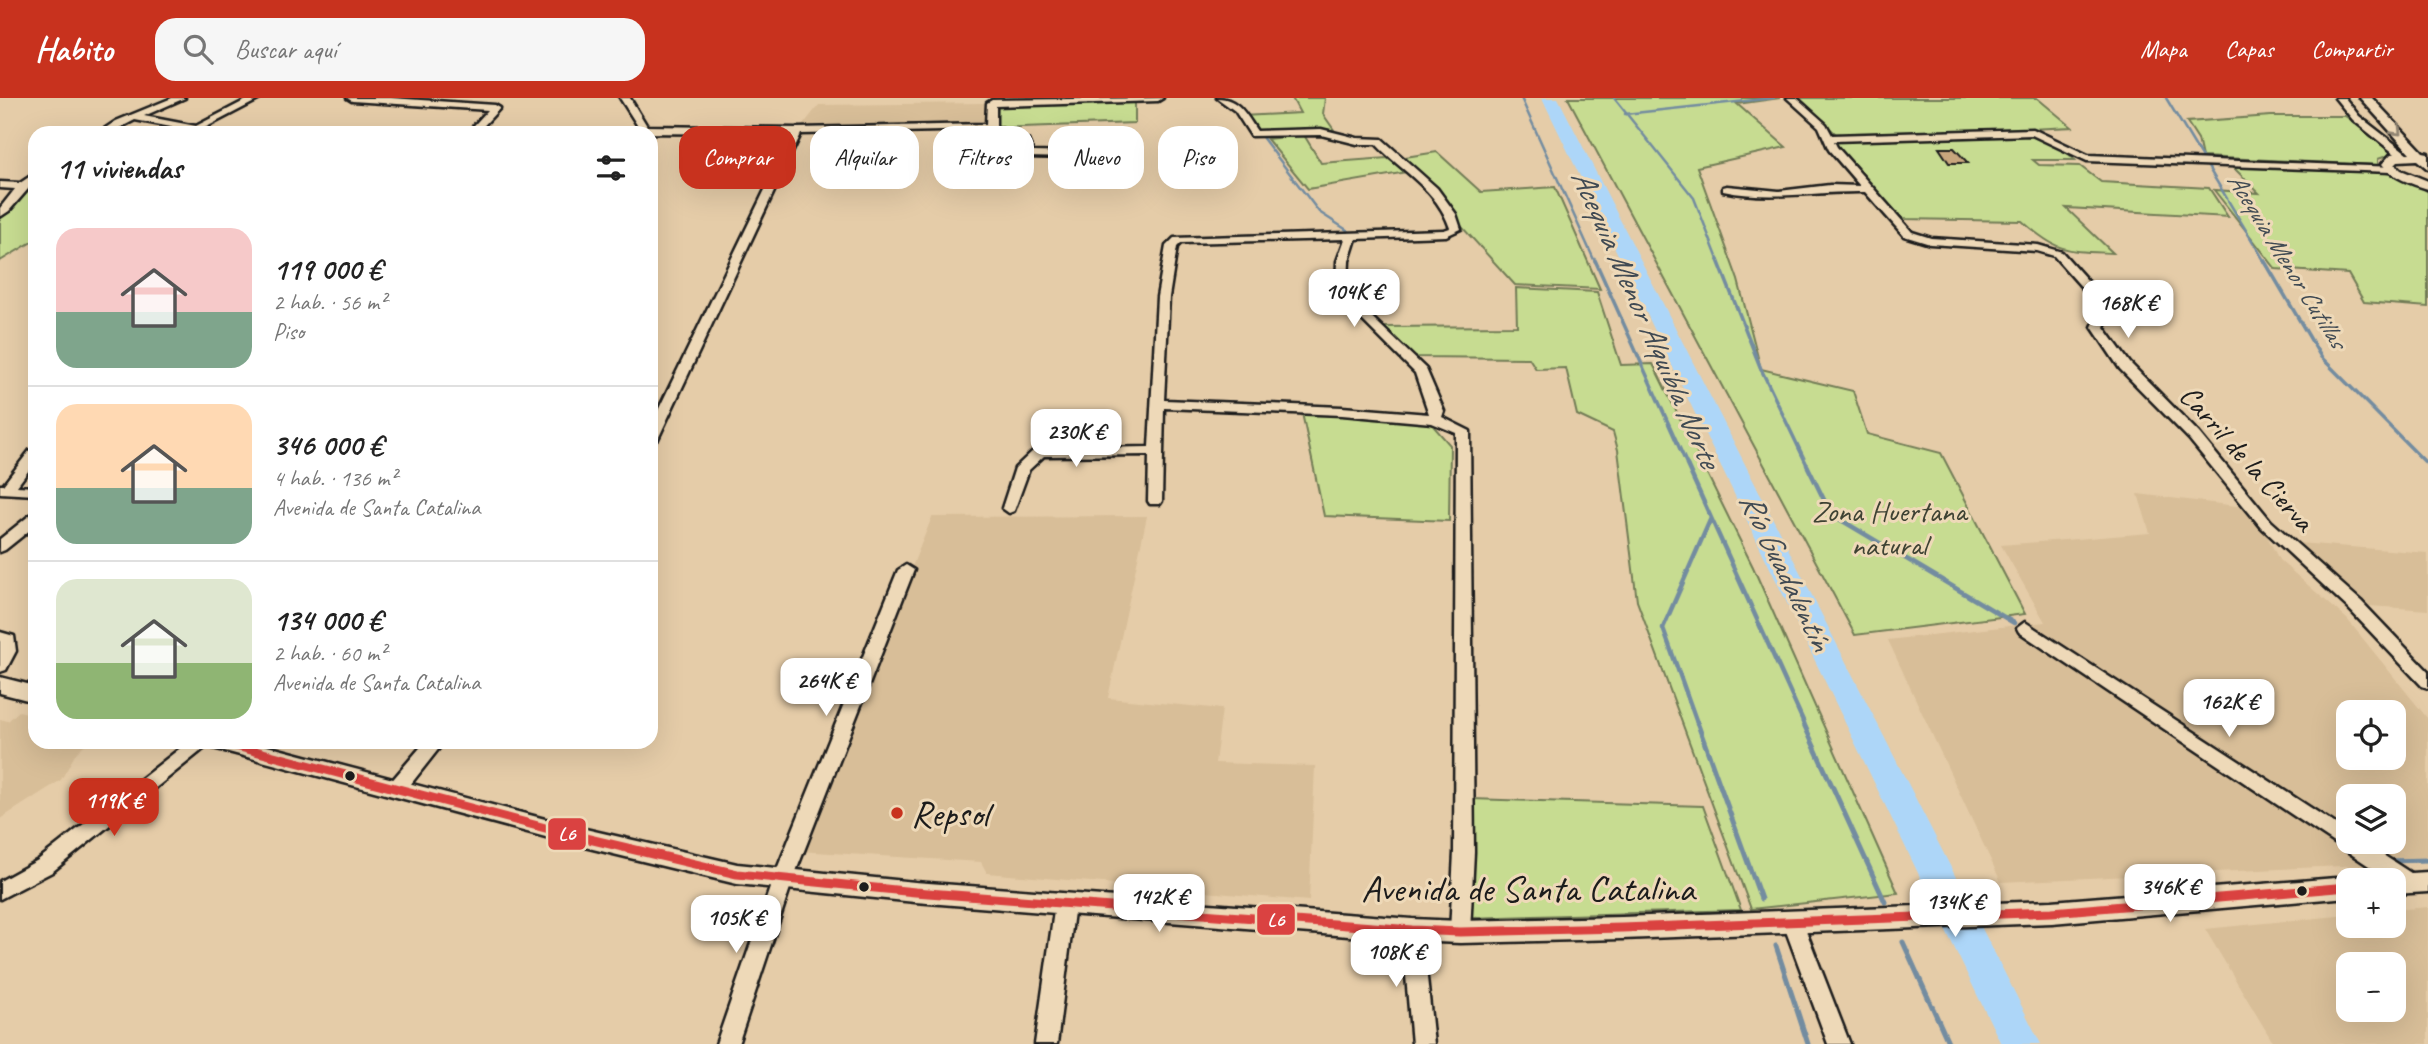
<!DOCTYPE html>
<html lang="es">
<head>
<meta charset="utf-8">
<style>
	:root { --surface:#fff; --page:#f6f6f6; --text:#222; --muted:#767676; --line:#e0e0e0; --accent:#c8321e }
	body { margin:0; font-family:Caveat,sans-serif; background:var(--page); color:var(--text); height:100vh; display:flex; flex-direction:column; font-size:26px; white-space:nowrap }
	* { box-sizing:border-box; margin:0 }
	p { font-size:23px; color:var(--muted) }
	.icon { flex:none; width:38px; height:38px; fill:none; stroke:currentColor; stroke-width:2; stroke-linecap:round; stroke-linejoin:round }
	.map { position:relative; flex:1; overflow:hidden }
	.sheet { position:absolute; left:28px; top:28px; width:630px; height:623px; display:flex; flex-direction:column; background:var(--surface); border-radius:21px; box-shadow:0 7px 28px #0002 }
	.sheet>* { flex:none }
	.banner { position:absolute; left:679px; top:28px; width:665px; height:63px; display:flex; gap:14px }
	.buttons { position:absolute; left:2336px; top:602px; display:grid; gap:14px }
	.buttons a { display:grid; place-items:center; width:70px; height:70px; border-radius:14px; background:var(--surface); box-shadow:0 7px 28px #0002; font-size:35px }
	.price { position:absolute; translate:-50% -60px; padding:0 16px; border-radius:14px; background:#fff; color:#222; font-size:23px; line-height:46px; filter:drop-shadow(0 2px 4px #0008) }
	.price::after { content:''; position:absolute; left:50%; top:42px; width:21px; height:16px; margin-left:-10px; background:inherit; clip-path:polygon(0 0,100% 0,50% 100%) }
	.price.active { background:var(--accent); color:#fff }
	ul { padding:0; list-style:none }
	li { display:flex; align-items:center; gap:21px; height:175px; padding:0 28px }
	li+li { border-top:2px solid var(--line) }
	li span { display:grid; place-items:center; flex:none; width:196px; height:140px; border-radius:21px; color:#555 }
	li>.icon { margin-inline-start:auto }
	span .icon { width:84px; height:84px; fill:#fffc; stroke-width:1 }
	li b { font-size:30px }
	h2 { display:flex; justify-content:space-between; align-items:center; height:84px; padding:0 28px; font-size:30px }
	.pill { padding:0 24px; border-radius:21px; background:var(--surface); box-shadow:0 7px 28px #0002; font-size:24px; line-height:63px }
	.pill.active { background:var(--accent); color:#fff }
	header { display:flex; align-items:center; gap:42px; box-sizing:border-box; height:98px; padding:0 35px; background:var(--accent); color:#fff }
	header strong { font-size:33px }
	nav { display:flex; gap:38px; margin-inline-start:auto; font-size:24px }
	.search { width:490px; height:63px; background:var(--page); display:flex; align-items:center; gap:18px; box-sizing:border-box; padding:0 24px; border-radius:21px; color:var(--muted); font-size:26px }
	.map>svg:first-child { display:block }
	.built { fill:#d8be98; fill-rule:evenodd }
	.green { fill:#c7dc91; stroke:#727c56; stroke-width:2 }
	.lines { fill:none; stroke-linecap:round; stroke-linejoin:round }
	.stream-far3 { stroke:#738ca0; stroke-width:2.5 }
	.stream-far2 { stroke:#738ca0; stroke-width:3.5 }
	.stream-far1 { stroke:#738ca0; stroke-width:4.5 }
	.stream { stroke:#738ca0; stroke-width:5 }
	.river { fill:#add6f8; fill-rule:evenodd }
	.building { fill:#c8a67d; stroke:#1c1c1c; stroke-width:2 }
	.minor-casing { stroke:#1c1c1c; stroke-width:5 }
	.major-casing { stroke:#1c1c1c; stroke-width:5 }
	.minor { fill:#eed9b8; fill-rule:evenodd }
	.major { fill:#eed9b8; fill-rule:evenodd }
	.bus-1-casing { stroke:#eed9b8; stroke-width:14 }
	.bus-1 { stroke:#da4241; stroke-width:9 }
	.oneway { stroke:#908472 }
	.bus-dot { fill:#1c1c1c; stroke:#eed9b8; stroke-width:2.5 }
	.poi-dot { fill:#c8321e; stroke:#eed9b8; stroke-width:2.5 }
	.labels { text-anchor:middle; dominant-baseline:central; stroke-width:6; stroke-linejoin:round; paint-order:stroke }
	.far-water-label { font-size:26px; font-style:italic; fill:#404a53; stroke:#eed9b8 }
	.street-label { font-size:30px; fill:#1c1c1c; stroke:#eed9b8 }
	.park-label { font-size:30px; fill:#3e4233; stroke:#eed9b8 }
	.water-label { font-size:32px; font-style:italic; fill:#404a53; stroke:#eed9b8 }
	.near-poi-label { font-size:37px; fill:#1c1c1c; stroke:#eed9b8; text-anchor:start }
	.near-street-label { font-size:37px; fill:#1c1c1c; stroke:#eed9b8 }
	.line-badge { stroke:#eed9b8; stroke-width:2.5 }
	.badge-label { font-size:19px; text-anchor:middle; font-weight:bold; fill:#fff }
</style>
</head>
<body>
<header>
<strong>Habito</strong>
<div class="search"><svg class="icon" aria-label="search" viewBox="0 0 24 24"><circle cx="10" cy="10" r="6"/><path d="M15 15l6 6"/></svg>Buscar aquí</div>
<nav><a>Mapa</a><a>Capas</a><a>Compartir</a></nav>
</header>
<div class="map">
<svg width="2428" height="946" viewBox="0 0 2428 946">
	<rect width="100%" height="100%" fill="#e5cca8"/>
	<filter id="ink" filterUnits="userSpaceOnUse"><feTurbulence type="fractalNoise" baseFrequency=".0143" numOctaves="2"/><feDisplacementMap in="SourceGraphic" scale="14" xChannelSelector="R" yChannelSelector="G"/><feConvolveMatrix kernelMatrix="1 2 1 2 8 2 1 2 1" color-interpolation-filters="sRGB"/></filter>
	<g filter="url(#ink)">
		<!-- built -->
		<path class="built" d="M986,5L991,29L798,33L819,7Z
			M2138,396L2253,410L2279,462L2347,521L2428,621V764L2001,784L1888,542L2045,524L2001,447L2150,435ZM2348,614H2394V660H2348ZM2348,698H2394V744H2348Z
			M1147,418L1108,600L1222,611L1215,665L1315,668L1309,803L987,775L981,764L798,753L932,419Z
			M2285,444L2428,455V512L2355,507Z
			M19,613L35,617V644H87L76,655L61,682L0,721V621L8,623Z
			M2428,809V946H2274L2205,831L2348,817V828H2394V812ZM2394,866V912H2348V866Z"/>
		<!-- green -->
		<path class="green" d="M1292,0H1325L1323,16L1334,32L1266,38L1254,36L1242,18L1300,15Z
			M1568,0H1780L1737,6L1786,49L1697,69L1738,182L1761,271L1853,293L1867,336L1941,355L2025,516L1855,537Z
			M1799,0H2037L2072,29L1840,40Z
			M1135,3V25L996,30L998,7Z
			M2271,18H2345L2399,54L2378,61V67L2202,59L2198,41L2187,24Z
			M2033,34L2053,41L2075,62H2033L2039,67L2080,68L2101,84L2209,90L2228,119L2066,110L2113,155C2066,153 2058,155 2022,123L1903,121L1831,44Z
			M1304,37L1321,65L1387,60L1407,74L1308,91L1267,41Z
			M1437,54L1481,94L1555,89L1600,191L1515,187L1399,60Z
			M2229,65C2277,67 2394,61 2428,94V209L2364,204L2348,176L2276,171L2214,92L2259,95Z
			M20,88L35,89V142L0,163V116Z
			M1516,190L1597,194L1621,267L1653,266L1753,469L1898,795L1751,811L1637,503L1618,352L1613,334L1577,317L1566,270L1536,271L1529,260L1413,259L1381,229L1517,228Z
			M1302,315L1429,323L1450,347L1449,423L1324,418Z
			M1471,701L1703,708L1741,812L1468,820Z"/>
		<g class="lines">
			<!-- stream-far3 -->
			<path class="stream-far3" d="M1521,0L1595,164
				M1614,0L1694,100L1719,164
				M2166,0L2203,61
				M1625,16L1774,0
				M1262,39L1319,114L1350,134
				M2205,64L2265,164"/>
			<!-- stream-far2 -->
			<path class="stream-far2" d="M1595,162L1688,369
				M1718,162L1761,271L1808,369
				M2264,162L2321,259L2428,367"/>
			<!-- stream-far1 -->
			<path class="stream-far1" d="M1687,367L1804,625
				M1807,367L1831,416L2014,525
				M1697,625L1663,530L1711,420"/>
			<!-- stream -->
			<path class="stream" d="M1697,624L1761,801
				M1803,624L1885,804
				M2387,763L2428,762
				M1903,844L1949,946
				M1776,848L1808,946"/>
			<!-- river -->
			<path class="river" d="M1542,0H1558L2041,946H2001Z"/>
		</g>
		<!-- building -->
		<path class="building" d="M1939,50H1954L1968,65H1949Z"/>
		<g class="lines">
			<!-- minor casing -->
			<g class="minor-casing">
				<path id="minor" d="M172,0H185L144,18L196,28L250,0H262L197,34L135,22L110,35H98L116,23Z
					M347,0H391L495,7L500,10L477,35H467L488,12L352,3Z
					M620,0H630L647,28L798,30L986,26L987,5L992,2L1163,0L1158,3L996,8V28L1028,42L1033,54L1073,55L1075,57L1070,60L1026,59L1021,46L990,32L801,36L658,341L651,345V327L792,36L632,35L639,30Z
					M1217,0C1239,0 1246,17 1257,33L1321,31L1357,40L1382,41L1437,90L1456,116L1461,131L1446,138L1356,141L1349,163L1348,186L1355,203L1426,271L1444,313L1442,319L1470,333L1474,754L1470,834L1467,840L1460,843L1453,840L1450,834L1454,754L1456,335L1432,325L1342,317L1164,310L1162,403L1160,406H1150L1148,403L1149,357L1044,358L1029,372L1014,413L1009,415L1002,410L1015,370L1035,351L1149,349L1157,199L1166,148L1174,140L1444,132L1450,130C1437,91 1402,74 1376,46H1357L1321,37L1251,38L1235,13ZM1345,141L1337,163L1336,186L1344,204L1415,275L1429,316L1342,309L1164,302L1169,199L1177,149L1181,145Z
					M1787,0H1797L1826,26L1832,37L2033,31L2088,57L2395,69L2396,71L2391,74L2087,63L2032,37L1834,43L1837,49L1912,134L1931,140L2038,147L2062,154L2112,210L2104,229L2130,265L2199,335L2271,423L2361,503L2428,573V590L2422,588L2349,511L2261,429L2189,341L2120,271L2092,229L2100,210L2054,158L2037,153L1930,146L1904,138L1865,94C1818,93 1771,103 1723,93V89L1727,88L1779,93L1830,87L1860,88L1829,52L1819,29Z
					M2335,0H2345L2359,18L2408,56V60H2400L2353,22Z
					M35,75V83L9,113L0,119V110L15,91L0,90V84L20,85Z
					M35,351V364L17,388L35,389V397L0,395V387H3L30,352Z
					M35,415V428L5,452L0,454V441L30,417Z
					M906,467L914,472L793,781L738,946H716L773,781L898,472Z
					M2025,524L2348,734V744H2363L2417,779L2420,785L2417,791C2409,794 2397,791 2394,782H2390L2019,534L2017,530Z
					M0,534L14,538L16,553L6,572L0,574Z
					M188,644H209L206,649L52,774L0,801V783L38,762Z
					M425,644H444L403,696L396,698L389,696L387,691L389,686Z
					M1065,797L1072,800L1075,806L1057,946H1035L1055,806L1058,800Z
					M1793,816L1800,819L1803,825L1850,946H1828L1783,825L1786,819Z
					M1412,823L1419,826L1422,832L1434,946H1412L1402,832L1405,826Z"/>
			</g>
			<!-- major casing -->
			<g class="major-casing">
				<path id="major" d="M2360,0H2372L2423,54L2428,55V71L2417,62L2398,63L2395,66L2401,72L2428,83V91C2411,86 2393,80 2382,66L2391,56L2410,55Z
					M0,579L35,588V604L0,595Z
					M210,644H252L568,727L737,766L915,784L1412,821L1460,823L1622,819L2052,803L2348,779L2357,782H2348V799L2052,825L1622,841L1460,845L1412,843L915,804L737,786L568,745L221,652L213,650Z
					M2428,774V794L2394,796V782H2384L2394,776Z"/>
			</g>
			<!-- minor -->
			<use href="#minor" class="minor"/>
			<!-- major -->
			<use href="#major" class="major"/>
			<!-- bus-1 casing -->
			<g class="bus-1-casing">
				<path id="bus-1" d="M221,644L568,736L737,776L915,794L1412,832L1460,834L1622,830L2052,814L2348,789"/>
			</g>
			<!-- bus-1 -->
			<use href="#bus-1" class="bus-1"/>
		</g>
		<!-- one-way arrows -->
		<defs><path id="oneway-chevron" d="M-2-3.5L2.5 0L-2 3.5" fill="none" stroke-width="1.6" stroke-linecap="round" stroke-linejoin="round" transform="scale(1.75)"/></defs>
		<use class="oneway" href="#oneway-chevron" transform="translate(2397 33) rotate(46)"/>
	</g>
	<!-- markers -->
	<g class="bus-dot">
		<circle cx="350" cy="678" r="6"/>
		<circle cx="864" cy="789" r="6"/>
		<circle cx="2302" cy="793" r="6"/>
	</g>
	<circle class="poi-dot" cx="897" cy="715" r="7"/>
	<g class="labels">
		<!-- far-water labels -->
		<g class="far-water-label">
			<text transform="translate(2287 162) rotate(58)">Acequia Menor Cutillas</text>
		</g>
		<!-- street labels -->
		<g class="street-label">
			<text transform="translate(2247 360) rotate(48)">Carril de la Cierva</text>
		</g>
		<!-- park labels -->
		<g class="park-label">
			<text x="1889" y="413">Zona Huertana<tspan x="1889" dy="34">natural</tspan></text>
		</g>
		<!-- water labels -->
		<g class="water-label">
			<text transform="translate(1646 220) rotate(66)">Acequia Menor Alquibla Norte</text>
			<text transform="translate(1786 473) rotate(64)">Río Guadalentín</text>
		</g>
		<!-- near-poi labels -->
		<g class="near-poi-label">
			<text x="911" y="715">Repsol</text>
		</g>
		<!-- near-street labels -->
		<g class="near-street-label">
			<text x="1528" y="790">Avenida de Santa Catalina</text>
		</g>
	</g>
	<g class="line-badge">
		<rect x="547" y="719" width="40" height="34" rx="7" fill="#da4241"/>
		<rect x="1256" y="805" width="40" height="33" rx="7" fill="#da4241"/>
	</g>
	<g class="badge-label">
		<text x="567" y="742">L6</text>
		<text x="1276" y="828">L6</text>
	</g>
</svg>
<div class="buttons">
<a><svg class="icon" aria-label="locate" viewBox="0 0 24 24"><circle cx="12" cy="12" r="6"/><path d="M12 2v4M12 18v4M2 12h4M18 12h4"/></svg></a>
<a><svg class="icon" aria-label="layers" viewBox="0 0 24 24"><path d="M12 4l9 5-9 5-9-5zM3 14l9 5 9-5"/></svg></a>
<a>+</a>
<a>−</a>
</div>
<b class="price" style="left:1354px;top:231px">104K €</b>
<b class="price" style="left:2128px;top:242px">168K €</b>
<b class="price" style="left:1076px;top:371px">230K €</b>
<b class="price" style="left:826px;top:620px">264K €</b>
<b class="price" style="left:2229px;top:641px">162K €</b>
<b class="price active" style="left:114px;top:740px">119K €</b>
<b class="price" style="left:2170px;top:826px">346K €</b>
<b class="price" style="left:1159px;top:836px">142K €</b>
<b class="price" style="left:1955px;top:841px">134K €</b>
<b class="price" style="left:736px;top:857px">105K €</b>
<b class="price" style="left:1396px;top:891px">108K €</b>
<div class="banner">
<a class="pill active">Comprar</a>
<a class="pill">Alquilar</a>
<a class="pill">Filtros</a>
<a class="pill">Nuevo</a>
<a class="pill">Piso</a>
</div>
<section class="sheet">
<h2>11 viviendas<svg class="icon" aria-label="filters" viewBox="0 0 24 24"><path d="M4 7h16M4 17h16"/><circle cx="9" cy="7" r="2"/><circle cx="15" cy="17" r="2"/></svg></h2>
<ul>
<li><span style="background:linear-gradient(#f6c9c9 60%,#7fa58c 0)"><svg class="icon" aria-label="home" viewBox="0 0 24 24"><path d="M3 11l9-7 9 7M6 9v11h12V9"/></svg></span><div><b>119 000 €</b><p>2 hab. · 56 m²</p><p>Piso</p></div></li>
<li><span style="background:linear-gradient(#ffd9b3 60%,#7fa58c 0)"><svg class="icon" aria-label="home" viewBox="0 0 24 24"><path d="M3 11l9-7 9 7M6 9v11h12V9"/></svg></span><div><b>346 000 €</b><p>4 hab. · 136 m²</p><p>Avenida de Santa Catalina</p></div></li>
<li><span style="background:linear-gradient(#dfe7d0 60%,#8fb573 0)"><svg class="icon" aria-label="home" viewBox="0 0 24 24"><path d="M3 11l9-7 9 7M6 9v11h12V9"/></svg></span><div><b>134 000 €</b><p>2 hab. · 60 m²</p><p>Avenida de Santa Catalina</p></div></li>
</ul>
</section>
</div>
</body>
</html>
